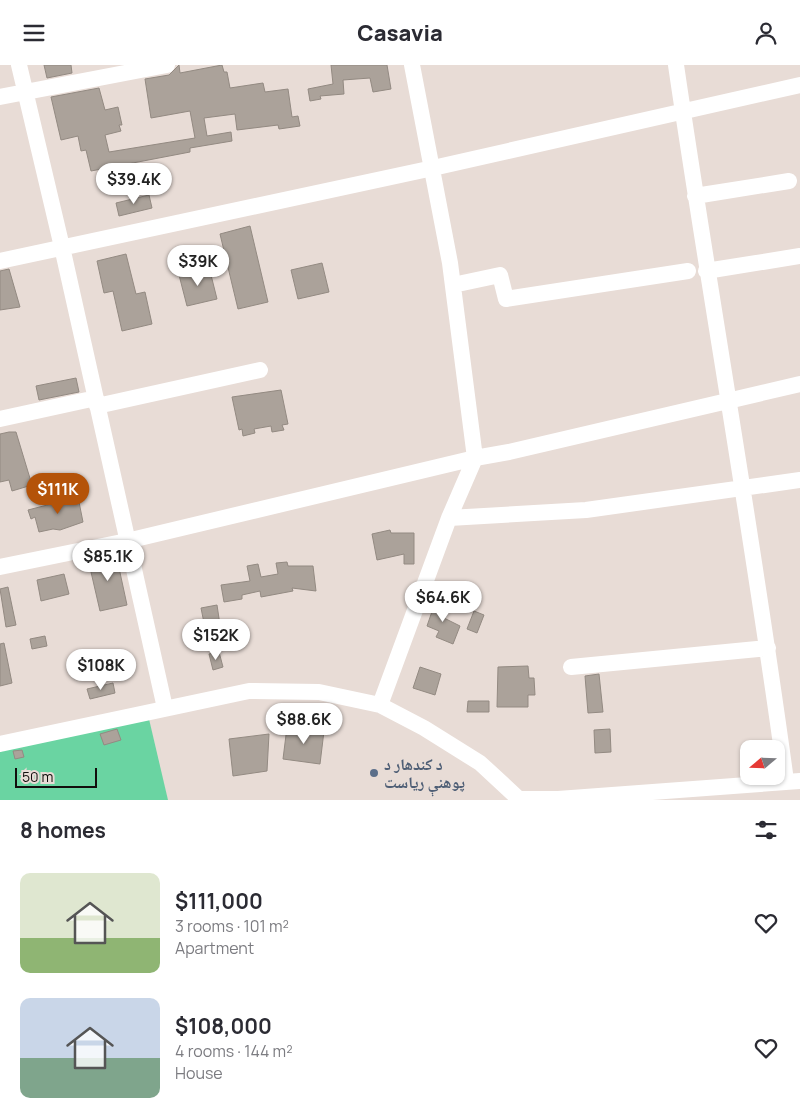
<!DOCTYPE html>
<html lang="en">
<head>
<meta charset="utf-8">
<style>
	:root { --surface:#fff; --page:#f7f7f7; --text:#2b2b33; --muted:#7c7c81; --accent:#b45309 }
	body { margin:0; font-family:Manrope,"Noto Naskh Arabic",sans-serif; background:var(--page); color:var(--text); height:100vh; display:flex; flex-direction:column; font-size:19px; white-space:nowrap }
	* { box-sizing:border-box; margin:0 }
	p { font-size:16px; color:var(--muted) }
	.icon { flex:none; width:28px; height:28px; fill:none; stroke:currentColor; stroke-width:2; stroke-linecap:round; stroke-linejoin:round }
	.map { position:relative; height:735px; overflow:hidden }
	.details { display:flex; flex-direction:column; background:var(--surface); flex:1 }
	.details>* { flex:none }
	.needle { width:32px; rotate:251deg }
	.tools { position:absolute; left:740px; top:675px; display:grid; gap:10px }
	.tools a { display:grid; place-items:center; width:45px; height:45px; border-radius:10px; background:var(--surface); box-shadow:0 1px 4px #0004; font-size:25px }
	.scale { position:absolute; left:15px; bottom:12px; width:82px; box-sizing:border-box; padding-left:5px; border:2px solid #120e0d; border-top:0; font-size:14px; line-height:18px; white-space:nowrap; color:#120e0d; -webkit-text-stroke:4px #e8dcd6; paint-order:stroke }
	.price { position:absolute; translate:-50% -42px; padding:0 11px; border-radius:18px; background:#fff; color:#222; font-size:16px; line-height:32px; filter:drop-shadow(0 1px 2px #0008) }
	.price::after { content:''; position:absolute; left:50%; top:30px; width:15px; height:11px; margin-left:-8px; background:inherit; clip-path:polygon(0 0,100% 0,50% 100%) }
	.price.current { background:var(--accent); color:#fff }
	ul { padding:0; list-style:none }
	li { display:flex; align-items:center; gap:15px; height:125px; padding:0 20px }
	li span { display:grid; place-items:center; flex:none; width:140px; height:100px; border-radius:10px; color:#555 }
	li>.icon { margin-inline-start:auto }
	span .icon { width:60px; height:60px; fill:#fffc; stroke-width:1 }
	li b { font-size:21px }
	h2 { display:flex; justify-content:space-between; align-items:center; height:60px; padding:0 20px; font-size:21px }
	header { display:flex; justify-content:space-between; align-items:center; height:65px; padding:0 20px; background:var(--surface); font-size:22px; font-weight:800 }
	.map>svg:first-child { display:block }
	.green { fill:#6ad4a2 }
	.building { fill:#aba29a; stroke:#938a82 }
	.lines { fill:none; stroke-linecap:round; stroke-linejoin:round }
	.minor { stroke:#fff; stroke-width:16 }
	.service-dot { fill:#5c6f8a; stroke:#e8dcd6; stroke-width:2 }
	.labels { text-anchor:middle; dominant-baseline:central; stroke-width:4; stroke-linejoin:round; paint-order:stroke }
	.service-label { font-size:16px; font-weight:bold; fill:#4e5e75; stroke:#e8dcd6; text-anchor:start }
</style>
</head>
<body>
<header><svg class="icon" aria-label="menu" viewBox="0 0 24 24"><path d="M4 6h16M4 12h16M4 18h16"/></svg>Casavia<svg class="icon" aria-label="person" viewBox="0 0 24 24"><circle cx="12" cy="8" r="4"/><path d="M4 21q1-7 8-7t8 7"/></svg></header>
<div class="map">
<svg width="800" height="735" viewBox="0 0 800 735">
	<rect width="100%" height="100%" fill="#e8dcd6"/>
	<!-- green -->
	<path class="green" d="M149,654L168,735H0V686Z"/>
	<!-- building -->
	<path class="building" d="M44,0H71L72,8L47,13Z
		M179,0L180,8L222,0L224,7H227L230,23L263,18L265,27L288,24L292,52L298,51L300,61L279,64L278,60L237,65L235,49L204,53L207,71L231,67L232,76L190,83V87L91,106L86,85L81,86L78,71L61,75L51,32L99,23L105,45L118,42L122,60H119L121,66L105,70L109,87L195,73L190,46L151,53L145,14L169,10Z
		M331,0H387L391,24L373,27L370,13L343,15L344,29L320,31L321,34L310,36L308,24L333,19Z
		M149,130L152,143L119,151L116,138Z
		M250,161L268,237L238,244L220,169Z
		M126,189L136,229L145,227L152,259L122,266L113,226L104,228L97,196Z
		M322,198L329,227L298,234L291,205Z
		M209,202L217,234L187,241L179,210Z
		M9,204L20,242L0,245V206Z
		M76,313L79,327L39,335L36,321Z
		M281,325L288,359L282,360L284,365L272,367L271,361L254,364L255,368L243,371L242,364L239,365L232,332Z
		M9,367H16L32,420L12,426L9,415L0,417V369Z
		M78,432L83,457L60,465L53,464L39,467L35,452L31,454L28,445Z
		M390,465L391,468H414V499H404V489L377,495L372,469Z
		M116,489L127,540L100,546L88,494Z
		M287,497L288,501H313L316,526L292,523L293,526L261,532L260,526L242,530V534L224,537L221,520L250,516L247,501L258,499L261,512L278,509L276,498Z
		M64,509L69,529L41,536L37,515Z
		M8,522L16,560L6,562L0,524Z
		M436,535L448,539L444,553L460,561L453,579L436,572L439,566L427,561Z
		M217,540L220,560L205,563L201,543Z
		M474,546L484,550L477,568L467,564Z
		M45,571L47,581L32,584L30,574Z
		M4,578L12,618L0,621V579Z
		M219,587L223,602L213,605L209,589Z
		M528,601L529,613H534L535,630H528V642H497L498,602Z
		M420,602L441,609L435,630L413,623Z
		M599,609L603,647L588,648L585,611Z
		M113,618L115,628L90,634L87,624Z
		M468,636H489V647H467Z
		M287,662L324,666L320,699L283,694Z
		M117,664L121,675L104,680L100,669Z
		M610,664L611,687L595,688L594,665Z
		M269,669L267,706L233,711L229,674Z
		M22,685L24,692L15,694L13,686Z"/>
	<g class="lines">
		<!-- minor -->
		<path class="minor" d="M19,0L62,182L165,643
			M676,0C711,239 754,477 786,716
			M0,32L167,0
			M695,131L789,116
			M0,196L433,103L800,20
			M706,206L800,191
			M453,220L500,210L506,234L688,206
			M97,341L260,305
			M0,354L96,333
			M449,453L586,445L800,415
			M0,502L127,476L475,393L509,387L800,319
			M571,602L768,583
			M380,640L449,453L475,393L450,198L412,0
			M0,679L249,626L319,627L380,640L424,663L480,698L520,735
			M519,734H558L800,716"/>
	</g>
	<!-- markers -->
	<circle class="service-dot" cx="374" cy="708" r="5"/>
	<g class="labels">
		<!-- service labels -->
		<g class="service-label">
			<text x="384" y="699">د کندهار د<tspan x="384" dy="18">پوهنې رياست</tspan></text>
		</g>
	</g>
</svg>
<div class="tools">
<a><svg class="needle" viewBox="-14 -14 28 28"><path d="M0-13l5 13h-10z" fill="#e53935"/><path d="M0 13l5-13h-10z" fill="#7c7c81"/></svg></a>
</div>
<div class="scale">50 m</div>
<b class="price" style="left:134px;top:140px">$39.4K</b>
<b class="price" style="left:198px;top:222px">$39K</b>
<b class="price current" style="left:58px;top:450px">$111K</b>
<b class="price" style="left:108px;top:517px">$85.1K</b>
<b class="price" style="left:443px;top:558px">$64.6K</b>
<b class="price" style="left:216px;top:596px">$152K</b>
<b class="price" style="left:101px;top:626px">$108K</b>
<b class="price" style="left:304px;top:680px">$88.6K</b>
</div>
<section class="details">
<h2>8 homes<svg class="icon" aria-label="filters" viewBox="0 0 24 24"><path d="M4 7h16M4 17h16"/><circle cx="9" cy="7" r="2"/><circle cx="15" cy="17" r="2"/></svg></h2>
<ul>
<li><span style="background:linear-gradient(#dfe7d0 65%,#8fb573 0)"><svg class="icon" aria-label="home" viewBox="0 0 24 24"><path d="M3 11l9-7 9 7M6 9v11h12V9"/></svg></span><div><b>$111,000</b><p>3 rooms · 101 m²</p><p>Apartment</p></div><svg class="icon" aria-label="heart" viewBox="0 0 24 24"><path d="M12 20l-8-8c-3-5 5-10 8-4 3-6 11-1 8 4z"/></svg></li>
<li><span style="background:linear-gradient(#c9d6e8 60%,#7fa58c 0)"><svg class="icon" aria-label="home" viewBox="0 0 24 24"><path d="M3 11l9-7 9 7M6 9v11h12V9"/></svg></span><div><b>$108,000</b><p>4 rooms · 144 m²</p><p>House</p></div><svg class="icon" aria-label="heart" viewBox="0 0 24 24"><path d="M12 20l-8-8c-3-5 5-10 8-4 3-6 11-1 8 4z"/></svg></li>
</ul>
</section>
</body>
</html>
